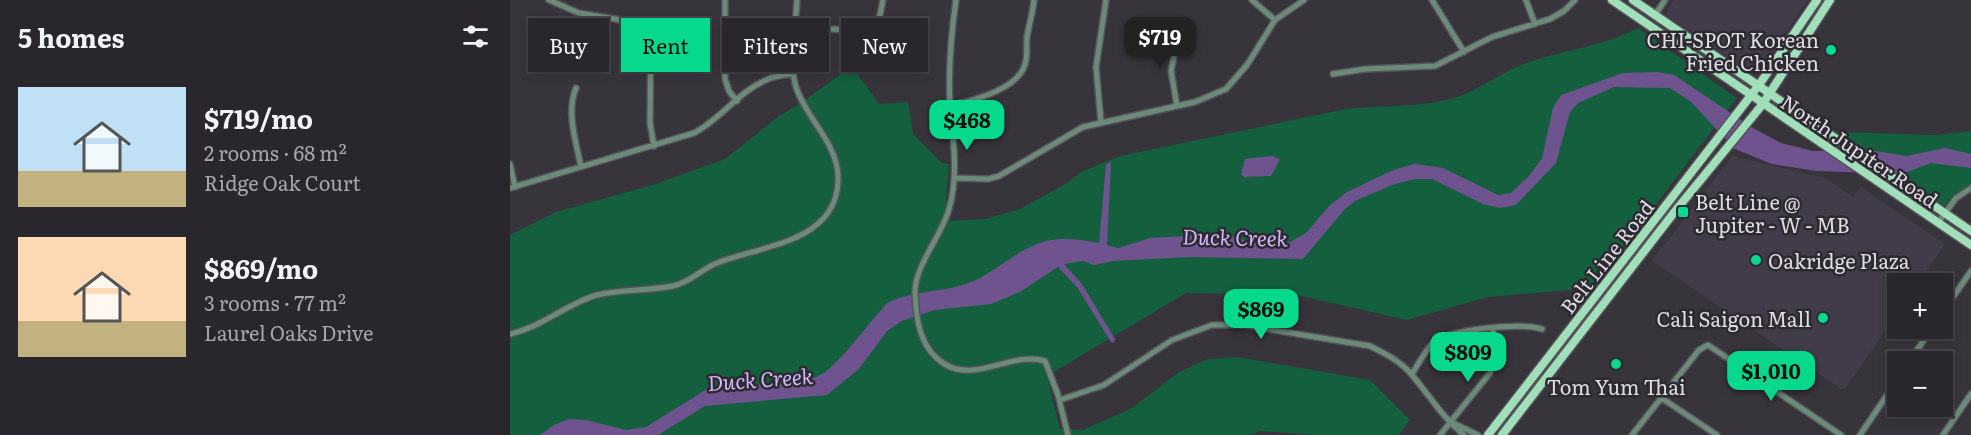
<!DOCTYPE html>
<html lang="en">
<head>
<meta charset="utf-8">
<style>
	:root { --surface:#29272d; --page:#312f35; --text:#f1f3f6; --muted:#a5a5aa; --line:#454449; --accent:#06d98b }
	body { margin:0; font-family:Literata,serif; background:var(--page); color:var(--text); height:100vh; display:flex; flex-direction:column; font-size:22px; white-space:nowrap }
	* { box-sizing:border-box; margin:0 }
	p { font-size:20px; color:var(--muted) }
	.icon { flex:none; width:33px; height:33px; fill:none; stroke:currentColor; stroke-width:2; stroke-linecap:round; stroke-linejoin:round }
	.map { position:relative; flex:1; overflow:hidden }
	.sheet { display:flex; flex-direction:column; background:var(--surface); width:510px }
	.sheet>* { flex:none }
	.guide { position:absolute; left:18px; top:18px; width:570px; height:54px; display:flex; gap:12px }
	.buttons { position:absolute; left:1377px; top:273px; display:grid; gap:12px }
	.buttons a { display:grid; place-items:center; width:66px; height:66px; border-radius:0px; background:var(--surface); box-shadow:0 3px 9px #0003,0 0 0 2px var(--line); font-size:30px }
	.price { position:absolute; translate:-50% -51px; padding:0 14px; border-radius:12px; background:var(--accent); color:#111; font-size:20px; line-height:39px; filter:drop-shadow(0 2px 3px #0008) }
	.price::after { content:''; position:absolute; left:50%; top:36px; width:18px; height:14px; margin-left:-9px; background:inherit; clip-path:polygon(0 0,100% 0,50% 100%) }
	.price.selected { background:#222; color:#fff }
	ul { padding:0; list-style:none }
	li { display:flex; align-items:center; gap:18px; height:150px; padding:0 18px }
	li span { display:grid; place-items:center; flex:none; width:168px; height:120px; border-radius:0px; color:#555 }
	li>.icon { margin-inline-start:auto }
	span .icon { width:72px; height:72px; fill:#fffc; stroke-width:1 }
	li b { font-size:26px }
	h2 { display:flex; justify-content:space-between; align-items:center; height:72px; padding:0 18px; font-size:26px }
	.chip { padding:0 21px; border-radius:0px; background:var(--surface); box-shadow:0 3px 9px #0003,0 0 0 2px var(--line); font-size:21px; line-height:54px }
	.chip.selected { background:var(--accent); color:#111 }
	main { display:flex; flex:1; min-height:0 }
	.map>svg:first-child { display:block }
	.built { fill:#423c4a }
	.green { fill:#145f3d }
	.water { fill:#6e538f }
	.lines { fill:none; stroke-linecap:round; stroke-linejoin:round }
	.street-casing { stroke:#55525a; stroke-width:8 }
	.primary-casing { stroke:#55525a; stroke-width:11 }
	.street { stroke:#6c8a78; stroke-width:5 }
	.primary { stroke:#a0dfba; stroke-width:8 }
	.poi-dot { fill:#06d98b; stroke:#2d2a32; stroke-width:2 }
	.labels { text-anchor:middle; dominant-baseline:central; stroke-width:5; stroke-linejoin:round; paint-order:stroke }
	.poi-label { font-size:20px; fill:#dfdde2; stroke:#2d2a32; text-anchor:end }
	.street-label { font-size:20px; fill:#dfdde2; stroke:#2d2a32 }
	.water-label { font-size:21px; font-style:italic; fill:#d3b5fb; stroke:#2d2a32 }
</style>
</head>
<body>
<main>
<section class="sheet">
<h2>5 homes<svg class="icon" aria-label="filters" viewBox="0 0 24 24"><path d="M4 7h16M4 17h16"/><circle cx="9" cy="7" r="2"/><circle cx="15" cy="17" r="2"/></svg></h2>
<ul>
<li><span style="background:linear-gradient(#bfe0f5 70%,#c2b280 0)"><svg class="icon" aria-label="home" viewBox="0 0 24 24"><path d="M3 11l9-7 9 7M6 9v11h12V9"/></svg></span><div><b>$719/mo</b><p>2 rooms · 68 m²</p><p>Ridge Oak Court</p></div></li>
<li><span style="background:linear-gradient(#ffd9b3 70%,#c2b280 0)"><svg class="icon" aria-label="home" viewBox="0 0 24 24"><path d="M3 11l9-7 9 7M6 9v11h12V9"/></svg></span><div><b>$869/mo</b><p>3 rooms · 77 m²</p><p>Laurel Oaks Drive</p></div></li>
</ul>
</section>
<div class="map">
<svg width="1461" height="435" viewBox="0 0 1461 435">
	<rect width="100%" height="100%" fill="#37343c"/>
	<!-- built -->
	<path class="built" d="M1164,0H1298L1251,68L1238,71L1155,14Z
		M1222,156L1315,178L1343,197L1351,187L1435,244L1408,283L1388,284L1387,313L1336,388L1331,389L1142,261Z"/>
	<!-- green -->
	<path class="green" d="M1128,28L1227,98L1082,288L978,297L897,320L787,295L676,293L537,376L550,429L573,430L622,408L669,372L698,359L728,357L860,380L900,420L889,435H803L750,431L742,435H0V235L46,212L142,185L215,159L269,116L288,105L342,66L369,104L398,102L403,134L432,163L439,164L436,199L441,221L475,219L510,209L557,183L571,172L610,156L836,109C870,105 904,108 936,100C962,95 983,77 1007,67C1046,50 1088,49 1128,28Z
		M1461,131V185L1449,191L1436,207L1327,132L1427,135Z"/>
	<!-- water -->
	<path class="water" d="M1147,72L1164,75L1243,128L1271,143L1303,151H1366L1396,156L1435,148L1461,154V168L1421,163L1392,174L1306,171L1262,164L1225,149L1180,101L1160,88L1104,87L1068,103L1060,112L1046,163L1006,205L990,208L973,204L922,179H905L882,185L845,201L835,209L793,259L679,257L603,261L584,265L573,261L554,264L572,284L605,339L604,343L601,342L567,287L548,267L510,292L481,304L425,310L392,321L377,331L349,369L317,395L195,406L148,435H30L44,425L59,419L76,420L116,430L136,427L197,389L298,381L316,372L335,353L376,304C401,290 430,293 456,284C482,275 500,255 525,245C544,236 569,239 589,243L596,164L601,162L597,245L608,248L640,238L710,234L747,243L780,242L796,233L820,205L837,192L883,170L905,164L933,168L988,195L1001,193L1019,176L1032,158L1043,108L1051,95L1113,73Z
		M762,156L770,159L761,176L734,177L731,174L735,159Z"/>
	<g class="lines">
		<!-- street casing -->
		<g class="street-casing">
			<path id="street" d="M39,0L69,13L141,25L140,123L144,146
				M215,0V79L219,91L227,101
				M373,0L366,34L368,47L386,64
				M446,0C441,35 438,69 440,105C443,139 449,175 439,209C432,235 404,267 405,293C406,320 410,350 436,365C467,382 503,351 535,361L548,395L558,435
				M742,0L765,20
				M922,0L954,52
				M1016,0L1025,24
				M1145,15L1155,0
				M286,33L324,29L366,34
				M823,74L855,69L925,66L982,37L1040,19L1054,11L1065,0
				M66,88C56,112 66,142 71,167
				M440,106C462,101 509,89 515,64C518,56 516,46 517,37C519,24 523,12 524,0
				M667,106L661,71L669,32
				M591,122L586,67L596,0
				M0,164L5,187
				M444,178L478,179L489,176L573,127L685,102L716,89L737,65L765,20L794,0
				M0,188L184,133C211,119 228,92 256,80C264,76 274,75 283,74
				M1428,223L1446,198L1461,188
				M1432,313L1461,271
				M0,334C32,327 58,303 87,295C111,289 138,291 163,286C181,282 190,270 207,263C251,245 331,243 328,175C326,142 298,120 287,90C278,68 286,25 287,0
				M1399,362L1422,328
				M902,374C908,364 915,351 923,343C939,329 1013,322 1032,329
				M1150,397L1207,435
				M550,400L594,385L662,340L702,325H733L860,346C874,353 892,362 902,375C920,396 932,417 954,435
				M943,423L968,435
				M930,435L980,373L986,353L983,330
				M1122,435L1189,350L1198,345L1331,435
				M1350,435L1388,379
				M1433,435L1461,394"/>
		</g>
		<!-- primary casing -->
		<g class="primary-casing">
			<path id="primary" d="M1102,0L1461,245
				M1123,0L1461,231
				M978,435L1249,85L1307,0
				M992,435L1166,210L1252,105L1320,0"/>
		</g>
		<!-- street -->
		<use href="#street" class="street"/>
		<!-- primary -->
		<use href="#primary" class="primary"/>
	</g>
	<!-- markers -->
	<g class="poi-dot">
		<circle cx="1321" cy="50" r="6"/>
		<rect x="1167" y="206" width="12" height="12" rx="3"/>
		<circle cx="1246" cy="260" r="6"/>
		<circle cx="1313" cy="318" r="6"/>
		<circle cx="1106" cy="364" r="6"/>
	</g>
	<g class="labels">
		<!-- poi labels -->
		<g class="poi-label">
			<text x="1309" y="39">CHI-SPOT Korean<tspan x="1309" dy="23">Fried Chicken</tspan></text>
			<text x="1185" y="201" text-anchor="start">Belt Line @<tspan x="1185" dy="23">Jupiter - W - MB</tspan></text>
			<text x="1258" y="260" text-anchor="start">Oakridge Plaza</text>
			<text x="1301" y="318">Cali Saigon Mall</text>
			<text x="1106" y="386" text-anchor="middle">Tom Yum Thai</text>
		</g>
		<!-- street labels -->
		<g class="street-label">
			<text transform="translate(1350 150) rotate(34)">North Jupiter Road</text>
			<text transform="translate(1096 256) rotate(-52)">Belt Line Road</text>
		</g>
		<!-- water labels -->
		<g class="water-label">
			<text transform="translate(725 236) rotate(1)">Duck Creek</text>
			<text transform="translate(250 378) rotate(-4)">Duck Creek</text>
		</g>
	</g>
</svg>
<div class="buttons">
<a>+</a>
<a>−</a>
</div>
<b class="price selected" style="left:650px;top:68px">$719</b>
<b class="price" style="left:457px;top:151px">$468</b>
<b class="price" style="left:751px;top:340px">$869</b>
<b class="price" style="left:958px;top:383px">$809</b>
<b class="price" style="left:1261px;top:402px">$1,010</b>
<div class="guide">
<a class="chip">Buy</a>
<a class="chip selected">Rent</a>
<a class="chip">Filters</a>
<a class="chip">New</a>
</div>
</div>
</main>
</body>
</html>
